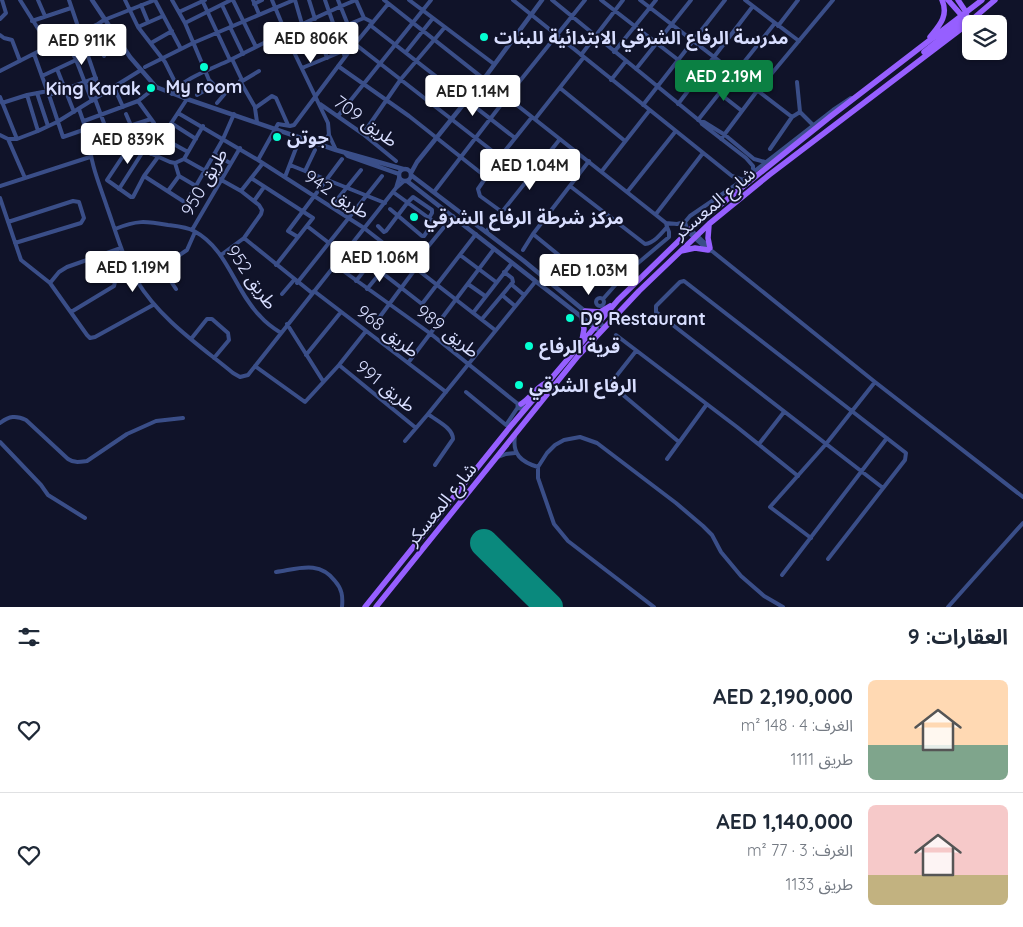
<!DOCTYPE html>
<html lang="ar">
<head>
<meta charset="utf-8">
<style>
	:root { --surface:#fff; --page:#f6f6f7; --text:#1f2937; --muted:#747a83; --line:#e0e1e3; --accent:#0b8043 }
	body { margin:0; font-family:Quicksand,"Noto Sans Arabic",sans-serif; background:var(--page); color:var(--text); direction:rtl; height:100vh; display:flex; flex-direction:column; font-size:19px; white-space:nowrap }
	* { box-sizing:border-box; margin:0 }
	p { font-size:16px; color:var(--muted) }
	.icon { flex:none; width:28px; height:28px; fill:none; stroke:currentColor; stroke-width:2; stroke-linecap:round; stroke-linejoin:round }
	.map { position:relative; height:607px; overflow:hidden; direction:ltr }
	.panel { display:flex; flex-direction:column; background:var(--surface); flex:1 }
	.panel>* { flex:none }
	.tools { position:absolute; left:962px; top:15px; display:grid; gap:10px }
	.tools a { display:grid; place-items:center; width:45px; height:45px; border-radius:8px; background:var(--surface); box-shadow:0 1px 4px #0004; font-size:25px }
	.price { position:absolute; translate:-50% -42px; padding:0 11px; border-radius:5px; background:#fff; color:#222; font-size:16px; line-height:32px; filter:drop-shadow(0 1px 2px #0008) }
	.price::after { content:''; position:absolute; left:50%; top:30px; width:15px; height:11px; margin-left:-8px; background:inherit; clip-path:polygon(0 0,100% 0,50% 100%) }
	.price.on { background:var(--accent); color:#fff }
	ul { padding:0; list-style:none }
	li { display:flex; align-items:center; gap:15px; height:125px; padding:0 15px }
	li+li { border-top:1px solid var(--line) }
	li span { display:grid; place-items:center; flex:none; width:140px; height:100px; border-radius:8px; color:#555 }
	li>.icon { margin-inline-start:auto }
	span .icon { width:60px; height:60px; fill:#fffc; stroke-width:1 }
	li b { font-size:21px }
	h2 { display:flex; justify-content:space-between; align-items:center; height:60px; padding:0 15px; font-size:21px }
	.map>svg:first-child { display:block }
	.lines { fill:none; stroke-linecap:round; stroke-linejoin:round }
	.runway { stroke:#0a897d; stroke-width:28 }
	.minor { stroke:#3a4e88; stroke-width:4 }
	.tertiary { stroke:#3a4e88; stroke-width:4.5 }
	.primary { stroke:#965fff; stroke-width:5.5 }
	.poi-dot { fill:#04ffd1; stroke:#101329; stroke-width:2 }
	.labels { text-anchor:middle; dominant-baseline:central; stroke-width:4; stroke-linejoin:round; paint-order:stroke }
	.poi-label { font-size:18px; font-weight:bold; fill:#d8deff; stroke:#101329; text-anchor:start }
	.street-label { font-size:18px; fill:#d8deff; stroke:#101329 }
</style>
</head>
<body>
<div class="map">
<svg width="1023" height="607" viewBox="0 0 1023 607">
	<rect width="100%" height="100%" fill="#101329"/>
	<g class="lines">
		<!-- runway -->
		<path class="runway" d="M484,543L549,607"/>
		<!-- minor -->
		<path class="minor" d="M20,0L49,46
			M38,0L45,16
			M69,0L101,94
			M125,0L138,27L165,62L177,86
			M155,0L181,49
			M172,0L185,23L209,80L214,85
			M202,0L230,60
			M233,0L256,47
			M253,0L259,14
			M272,0L292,48L328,123L329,135L336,150
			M295,0L302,24
			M309,0L315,19
			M325,0L345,57
			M338,0L348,25
			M356,0L364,18L372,22
			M384,0L666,223
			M409,0L494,64
			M513,0L732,176L743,180
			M552,0L701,122L702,124L746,158L753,166V172
			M601,0L699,76
			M640,0L792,117
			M745,0L799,41
			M254,4L262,0
			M141,5L148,22
			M222,5L232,26
			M179,12L205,0
			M0,19L6,13L2,0
			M32,21L71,8
			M307,22L314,39
			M185,23L231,0
			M370,25L515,138
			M778,26L798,0
			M138,27L163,16
			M230,27L243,54
			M0,35L4,38L12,40L20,61
			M320,37L327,58
			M68,39L92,101
			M151,43L172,31
			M355,44L500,157
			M101,46L104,56
			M292,48L364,18
			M406,52L433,18
			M614,52L656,0
			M34,54L48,93
			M581,55L623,0
			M74,56L86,50L118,40
			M232,59L242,80
			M338,66L409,116L486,177
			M145,67L193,43L294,0
			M302,68L343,51
			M57,69L74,112
			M636,69L691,0
			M0,71L49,46L98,24L104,20L155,0
			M42,76L76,60
			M611,80L626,61
			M240,81L255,107
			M797,82L800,112L813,125
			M114,87L123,107
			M560,88L625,141
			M37,93L48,126
			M719,93L742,111
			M172,94C180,80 213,68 228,61C270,40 312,18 356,0
			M27,95L38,131
			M197,95L214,85L224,90L229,89L259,71
			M0,97L17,139
			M851,98L833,110L743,180L690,216L685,222L688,232L708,250L712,251L875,382L1023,497
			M95,99L108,134
			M2,103L27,95L48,91
			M217,103L228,90
			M320,104L363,134L396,161
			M678,104L753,6
			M643,105L725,0
			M79,109L89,138L123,141L170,162L175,163L184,159
			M178,113L258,160L364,228L495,330
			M126,114L139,144
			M338,116L431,0
			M535,119L584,57
			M698,120L775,23
			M84,121L138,101L156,87
			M257,122L255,108L272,96L276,98L288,125
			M701,122H704L725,135L754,159L765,162
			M171,123L196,139
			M86,129L63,137L49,95L96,78
			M148,130L188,152
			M363,134L401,79L445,27
			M0,135L8,139H17L38,131L57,122L141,70
			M89,138C90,163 99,183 107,207C116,232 123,259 137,281C160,319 199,345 233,373L240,377L248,375L396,188L404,181
			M104,138L111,132L151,119
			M8,139L25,178
			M721,139L757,91L833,0
			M131,144L107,180L131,197H133L144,176L158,157
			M320,144L329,135
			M137,147L154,123L138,101
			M770,149L792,117L800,112
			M151,154L187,99
			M214,154L230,163
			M184,159L241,191L259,205L262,210L261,214L244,238L221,255
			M184,159L203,126
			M258,160L278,124L290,126L294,125L354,45L388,4
			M175,163L179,176
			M290,165L385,203
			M305,171L315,150
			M602,171L649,111
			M144,176L186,203L223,139L234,114
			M285,177L298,143
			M251,178L313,218L276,265
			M0,186L90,157
			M570,186L645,244C654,243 661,234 667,227L666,223
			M396,188L399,178
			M119,189L144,150
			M168,191L179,176L196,186
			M241,191L263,163
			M628,191L675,132
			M434,192L507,97L585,0
			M0,198L21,260L50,283L87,335L90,338L95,337L153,305
			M254,201L264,187
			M331,207L361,170
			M390,209L422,236H424L433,223V221L393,192
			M502,212L480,196L478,189L500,157L532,117
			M656,214L703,153
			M8,222L73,201L79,202L84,218L81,223L15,243
			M666,223L677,224L685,222
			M307,226L329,243
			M378,226L384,232L386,231L408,202L413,197L432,210V213L429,218
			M115,229C137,220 145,221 168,225C176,226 187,227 194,231C228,249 234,290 260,316C266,323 273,328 281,333
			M192,230L240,148
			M691,230L709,247
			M486,232L560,139
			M533,234L577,270
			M298,237L288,231L342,159
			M244,238L312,293
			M384,244L380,251L388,258L394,251
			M349,247L422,304L476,234
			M523,250L533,234L589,161
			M460,255L496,282
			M335,265L431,334L518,404
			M413,265L453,216
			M162,268L176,289
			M356,281L370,263
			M50,283L59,272L67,267L121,248
			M138,283L187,250L195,232
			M297,283L382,176
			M468,284L485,296
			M511,284L524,295
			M367,289L381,272
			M314,291L446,392
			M282,294L294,280
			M502,295L515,306
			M596 302a4 4 0 1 1 8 0a4 4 0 1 1-8 0Z
			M603,299L625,274L669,237V232L667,227
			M71,312L114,286L115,282
			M473,313L512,263
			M482,319L513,282L512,278L504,272
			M376,322L416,268
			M287,324L323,381
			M616,335L737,427L798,476
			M191,339L207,319H212L228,333L229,340L214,358
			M636,351L610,384L679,442
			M306,355L341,312
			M408,363L494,249
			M339,365L416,428
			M255,366L305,402L339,365L366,331
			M466,392L506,425L518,407
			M517.5 406a2.5 2.5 0 1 1 5 0a2.5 2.5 0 1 1-5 0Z
			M428,414C437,421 453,428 453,439L435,465
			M0,423C9,416 16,415 26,420L68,459C74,463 79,462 87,461L127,434L156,421L183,418
			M515,436C512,454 521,462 538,467
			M405,441L428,414L535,282
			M0,442L41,485L48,495L85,518
			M759,444L784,412
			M498,457L506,454L515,453
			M667,459L707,404
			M811,538L770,507L826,444L875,382
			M828,559L905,460L906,453L684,281L680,282L656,306V312L883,488
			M276,572C298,569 319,560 335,581C342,589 343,596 342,607
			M782,575L887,438
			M654,607L568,541L554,524L538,478V467L547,453L555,445L564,440L580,437L597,443L676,503L703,526L712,535L721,552L741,576L764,596L783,607
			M948,607L1023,523"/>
		<!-- tertiary -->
		<path class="tertiary" d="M92,0L130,57L156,87L187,99L336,150L403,169
			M345,153L348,156L399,174
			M399 175a6 6 0 1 1 12 0a6 6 0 1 1-12 0Z
			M411,173L417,162L483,80L542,0
			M411,175L524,261L604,327
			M407,181L597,329"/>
		<!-- primary -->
		<path class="primary" d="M948,0L963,17
			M930,37C939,26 949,16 942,0
			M924,52L967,18L966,12L958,0
			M709,225L708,238L710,248
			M681,251L695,248L708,250
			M585,311L600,312L610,306
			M582,317L584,329L582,340
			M521,404C531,398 535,388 546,383
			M365,607L510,427L618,300L694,226L831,116L982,0
			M376,607L578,356L639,291L709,224L769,175L961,29L995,0"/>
	</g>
	<!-- markers -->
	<g class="poi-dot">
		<circle cx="484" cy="37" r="5"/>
		<circle cx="204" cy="67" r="5"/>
		<circle cx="151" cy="88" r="5"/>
		<circle cx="277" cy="137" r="5"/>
		<circle cx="414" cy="217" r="5"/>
		<circle cx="570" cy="318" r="5"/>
		<circle cx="529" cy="346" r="5"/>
		<circle cx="519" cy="385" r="5"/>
	</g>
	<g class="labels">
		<!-- poi labels -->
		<g class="poi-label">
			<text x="494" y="37">مدرسة الرفاع الشرقي الابتدائية للبنات</text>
			<text x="204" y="86" text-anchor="middle">My room</text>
			<text x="141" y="88" text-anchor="end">King Karak</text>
			<text x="287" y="137">جوتن</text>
			<text x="424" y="217">مركز شرطة الرفاع الشرقي</text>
			<text x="580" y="318">D9 Restaurant</text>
			<text x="539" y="346">قرية الرفاع</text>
			<text x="529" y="385">الرفاع الشرقي</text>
		</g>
		<!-- street labels -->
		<g class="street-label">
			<text transform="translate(366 121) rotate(36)">طريق 709</text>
			<text transform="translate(204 182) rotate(-60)">طريق 950</text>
			<text transform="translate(337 194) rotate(33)">طريق 942</text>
			<text transform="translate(714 203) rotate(-40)">شارع المعسكر</text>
			<text transform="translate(252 277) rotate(55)">طريق 952</text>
			<text transform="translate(388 331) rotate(38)">طريق 968</text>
			<text transform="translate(448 331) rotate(38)">طريق 989</text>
			<text transform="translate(386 386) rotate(39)">طريق 991</text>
			<text transform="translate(441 504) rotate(-51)">شارع المعسكر</text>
		</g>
	</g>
</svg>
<div class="tools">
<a><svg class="icon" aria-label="layers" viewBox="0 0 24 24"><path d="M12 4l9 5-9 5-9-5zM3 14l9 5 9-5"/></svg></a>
</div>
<b class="price" style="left:311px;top:64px">AED 806K</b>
<b class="price" style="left:82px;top:66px">AED 911K</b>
<b class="price on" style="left:724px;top:102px">AED 2.19M</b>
<b class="price" style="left:473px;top:117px">AED 1.14M</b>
<b class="price" style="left:128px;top:165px">AED 839K</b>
<b class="price" style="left:530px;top:191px">AED 1.04M</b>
<b class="price" style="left:380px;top:283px">AED 1.06M</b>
<b class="price" style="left:133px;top:293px">AED 1.19M</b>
<b class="price" style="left:589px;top:296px">AED 1.03M</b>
</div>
<section class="panel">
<h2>العقارات: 9<svg class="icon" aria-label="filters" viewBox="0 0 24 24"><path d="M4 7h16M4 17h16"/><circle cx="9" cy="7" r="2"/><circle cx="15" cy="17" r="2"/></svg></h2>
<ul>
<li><span style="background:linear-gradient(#ffd9b3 65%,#7fa58c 0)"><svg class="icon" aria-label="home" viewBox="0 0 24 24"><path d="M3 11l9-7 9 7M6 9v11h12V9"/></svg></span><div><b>AED 2,190,000</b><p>الغرف: 4 · 148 m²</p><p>طريق 1111</p></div><svg class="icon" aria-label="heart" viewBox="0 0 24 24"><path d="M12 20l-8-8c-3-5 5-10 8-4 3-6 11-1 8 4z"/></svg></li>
<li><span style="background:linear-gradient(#f6c9c9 70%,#c2b280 0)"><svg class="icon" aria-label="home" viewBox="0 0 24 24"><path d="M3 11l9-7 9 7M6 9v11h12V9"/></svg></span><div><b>AED 1,140,000</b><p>الغرف: 3 · 77 m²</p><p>طريق 1133</p></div><svg class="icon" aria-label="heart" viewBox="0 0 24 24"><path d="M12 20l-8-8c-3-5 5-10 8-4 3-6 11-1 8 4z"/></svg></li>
</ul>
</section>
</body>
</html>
